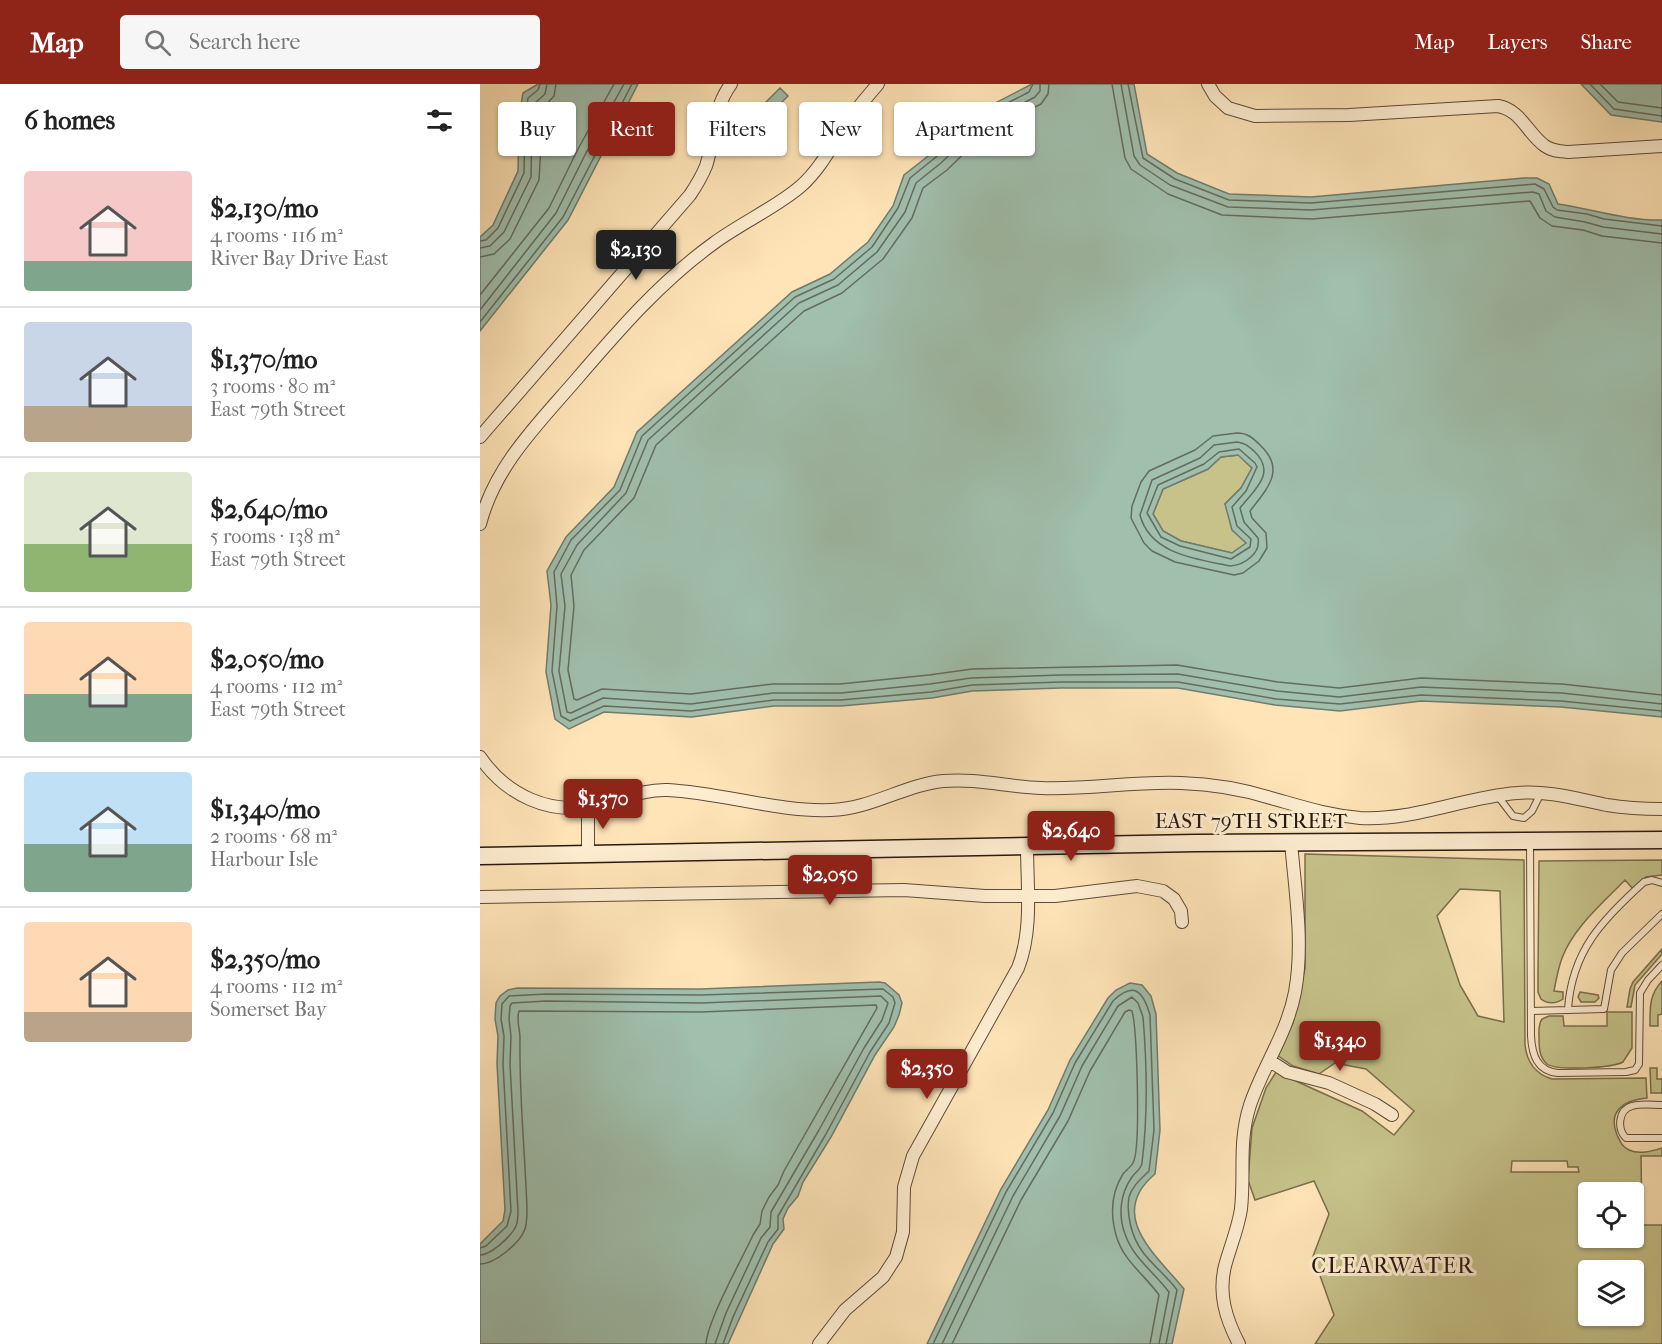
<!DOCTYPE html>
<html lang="en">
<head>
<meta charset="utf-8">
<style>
	:root { --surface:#fff; --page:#f6f6f6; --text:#222; --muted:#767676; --line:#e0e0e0; --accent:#8f2418 }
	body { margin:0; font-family:"IM FELL French Canon",serif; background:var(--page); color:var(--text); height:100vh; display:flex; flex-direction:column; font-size:22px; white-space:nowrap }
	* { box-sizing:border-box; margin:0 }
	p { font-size:20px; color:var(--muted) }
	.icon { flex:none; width:33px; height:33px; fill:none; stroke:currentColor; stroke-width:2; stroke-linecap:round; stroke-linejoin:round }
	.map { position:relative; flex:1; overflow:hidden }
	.drawer { display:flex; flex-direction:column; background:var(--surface); width:480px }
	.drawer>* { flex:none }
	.top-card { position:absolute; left:18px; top:18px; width:570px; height:54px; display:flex; gap:12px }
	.fabs { position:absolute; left:1098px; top:1098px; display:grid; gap:12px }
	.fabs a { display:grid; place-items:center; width:66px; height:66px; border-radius:6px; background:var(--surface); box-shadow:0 2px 4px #0004; font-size:30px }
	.price { position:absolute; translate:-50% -51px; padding:0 14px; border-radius:6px; background:var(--accent); color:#fff; font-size:20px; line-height:39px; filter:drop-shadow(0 2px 3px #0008) }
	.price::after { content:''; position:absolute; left:50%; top:36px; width:18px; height:14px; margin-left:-9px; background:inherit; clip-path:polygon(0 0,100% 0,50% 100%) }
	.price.on { background:#222; color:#fff }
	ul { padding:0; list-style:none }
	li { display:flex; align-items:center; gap:18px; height:150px; padding:0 24px }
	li+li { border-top:2px solid var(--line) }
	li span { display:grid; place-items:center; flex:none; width:168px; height:120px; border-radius:6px; color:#555 }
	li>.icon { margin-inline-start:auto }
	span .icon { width:72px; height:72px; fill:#fffc; stroke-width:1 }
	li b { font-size:26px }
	h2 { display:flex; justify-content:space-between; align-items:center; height:72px; padding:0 24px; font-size:26px }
	.tag { padding:0 21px; border-radius:6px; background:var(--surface); box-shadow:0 2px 4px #0004; font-size:21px; line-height:54px }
	.tag.on { background:var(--accent); color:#fff }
	header { display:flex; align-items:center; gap:36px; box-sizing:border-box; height:84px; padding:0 30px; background:var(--accent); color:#fff }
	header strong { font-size:28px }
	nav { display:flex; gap:33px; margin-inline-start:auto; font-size:21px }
	.search { width:420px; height:54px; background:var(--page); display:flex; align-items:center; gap:15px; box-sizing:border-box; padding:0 21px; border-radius:6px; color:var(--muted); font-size:22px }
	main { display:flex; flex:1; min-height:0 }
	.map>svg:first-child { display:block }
	.green { fill:#c6c28a; stroke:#786d4e; stroke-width:1.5; fill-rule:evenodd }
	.water { fill:#a0bfad; stroke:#707c6f; stroke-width:1.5; fill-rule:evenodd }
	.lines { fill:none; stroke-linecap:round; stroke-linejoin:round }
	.shore { stroke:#646c5f; stroke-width:1.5 }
	.lane-casing { stroke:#5e4b3a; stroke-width:8 }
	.street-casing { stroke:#5e4b3a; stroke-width:14 }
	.secondary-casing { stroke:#291811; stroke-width:19 }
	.lane { stroke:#feedd0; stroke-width:6 }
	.street { stroke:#feedd0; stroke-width:12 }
	.secondary { stroke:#feedd0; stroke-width:16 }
	.labels { text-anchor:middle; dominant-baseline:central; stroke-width:6; stroke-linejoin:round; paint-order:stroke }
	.street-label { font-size:21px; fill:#291811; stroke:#feedd0 }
	.neighbourhood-label { font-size:22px; letter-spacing:1.5px; fill:#291811; stroke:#feedd0 }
</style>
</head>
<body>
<header>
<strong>Map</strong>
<div class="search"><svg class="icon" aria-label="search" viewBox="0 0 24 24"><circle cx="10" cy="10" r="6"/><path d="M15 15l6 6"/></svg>Search here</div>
<nav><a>Map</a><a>Layers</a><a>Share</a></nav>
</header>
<main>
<section class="drawer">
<h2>6 homes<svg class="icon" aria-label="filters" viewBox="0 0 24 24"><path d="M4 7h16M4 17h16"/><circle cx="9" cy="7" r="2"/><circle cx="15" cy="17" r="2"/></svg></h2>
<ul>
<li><span style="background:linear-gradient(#f6c9c9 75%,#7fa58c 0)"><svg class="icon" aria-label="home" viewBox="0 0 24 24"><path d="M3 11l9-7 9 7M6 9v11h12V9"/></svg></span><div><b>$2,130/mo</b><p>4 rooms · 116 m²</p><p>River Bay Drive East</p></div></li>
<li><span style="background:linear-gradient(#c9d6e8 70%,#b9a48a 0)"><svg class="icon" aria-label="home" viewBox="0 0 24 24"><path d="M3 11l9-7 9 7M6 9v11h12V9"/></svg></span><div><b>$1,370/mo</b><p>3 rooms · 80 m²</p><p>East 79th Street</p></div></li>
<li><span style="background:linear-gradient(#dfe7d0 60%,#8fb573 0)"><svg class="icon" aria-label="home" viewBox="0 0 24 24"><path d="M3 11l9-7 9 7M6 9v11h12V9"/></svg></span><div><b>$2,640/mo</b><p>5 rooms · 138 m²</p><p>East 79th Street</p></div></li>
<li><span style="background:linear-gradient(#ffd9b3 60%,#7fa58c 0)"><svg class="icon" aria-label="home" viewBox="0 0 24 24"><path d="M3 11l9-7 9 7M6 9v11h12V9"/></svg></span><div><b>$2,050/mo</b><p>4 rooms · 112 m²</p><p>East 79th Street</p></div></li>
<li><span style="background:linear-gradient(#bfe0f5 60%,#7fa58c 0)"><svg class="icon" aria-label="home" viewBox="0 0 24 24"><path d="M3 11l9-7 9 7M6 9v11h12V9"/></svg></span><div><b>$1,340/mo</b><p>2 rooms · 68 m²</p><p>Harbour Isle</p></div></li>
<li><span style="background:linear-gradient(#ffd9b3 75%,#b9a48a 0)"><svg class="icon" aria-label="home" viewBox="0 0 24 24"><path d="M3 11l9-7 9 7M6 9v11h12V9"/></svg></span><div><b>$2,350/mo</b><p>4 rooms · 112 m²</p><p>Somerset Bay</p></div></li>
</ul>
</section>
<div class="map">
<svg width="1182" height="1260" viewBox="0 0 1182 1260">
	<rect width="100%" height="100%" fill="#fee4b7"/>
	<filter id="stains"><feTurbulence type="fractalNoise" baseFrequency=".00333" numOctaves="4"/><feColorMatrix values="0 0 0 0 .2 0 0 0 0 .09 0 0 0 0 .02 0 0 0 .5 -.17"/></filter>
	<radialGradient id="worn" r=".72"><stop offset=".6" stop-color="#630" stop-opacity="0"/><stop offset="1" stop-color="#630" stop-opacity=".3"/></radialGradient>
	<!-- green -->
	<path class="green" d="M759,371L772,384L761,404L745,420L767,459L752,469L701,457L683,447L673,430L683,405L728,385L741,373Z
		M825,770L1044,776L1045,961C1047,979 1055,990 1072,995L1166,994L1167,1014C1145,1016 1127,1026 1137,1051C1140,1057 1142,1063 1149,1066C1159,1071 1172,1067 1182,1064V1072H1161L1162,1141H1182V1260H835L854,1231L838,1186L832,1175L849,1130L834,1097L775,1116L768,1096L772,1044L786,1004L796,988L882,1027L914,1051L934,1027L886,985L855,979L839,990L813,982L797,971L813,939L825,884ZM980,805L1020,807L1024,938L998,932L980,901L957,832ZM1032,1077H1087L1088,1083H1098L1099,1088H1031ZM1108,1108H1154V1154H1108ZM1108,1186H1154V1232H1108Z
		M1182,776V791L1166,793L1153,805L1145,796C1122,820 1094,843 1082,874C1078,885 1076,896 1074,907L1083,908V915C1076,920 1067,920 1061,915L1058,908V893L1059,777Z
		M1182,865V870L1155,901L1151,923H1147L1150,905L1153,898Z
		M1182,897V930L1178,931V942H1170C1170,924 1169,911 1182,897Z
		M1100,908L1118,911L1119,914L1115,918H1101L1098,913Z
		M1127,928H1152V964L1143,978C1132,984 1077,987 1067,980C1059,973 1059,963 1059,953C1059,947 1058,941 1062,935L1069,932H1083L1084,942H1127Z
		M1170,984H1177V995H1182V1009H1171Z"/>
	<!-- water -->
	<path class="water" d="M58,0H158L88,136L0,247V153L13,141L38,87L39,34L43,9Z
		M552,0H654L667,70L697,89L749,110L831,113L1044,94H1057L1069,100L1078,120C1112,125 1147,137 1182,136V633L1081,623L941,617L860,627L795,621L698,604H581L492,607L452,614L361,622H294L212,633L124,628L89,645L75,635L66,588L71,521L67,487L86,453L134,403L157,348L312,208L350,190L388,158L413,122L424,91L452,69L492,31ZM758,371L772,384L761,404L745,420L752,446L766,459L752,469L701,457L683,447L673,430L683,405L728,385L741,373Z
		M1101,0H1182V38L1131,31Z
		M300,4L308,12L292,28L284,20Z
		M399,898L405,899L419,911L422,919L419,931L414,943L395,971L351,1053L323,1098L318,1112L308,1124L303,1135L304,1145L293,1160L248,1260H0V1160L23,1137L25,1126L17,980L18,952L15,935L16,919L20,912L28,906L37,904L220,905Z
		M650,899L662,901L671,912L676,930L680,1046L675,1090C626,1131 676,1171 704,1205L692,1260H447L521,1105L568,1026L590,976L628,914L636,906Z"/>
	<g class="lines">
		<!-- shore -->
		<path class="shore" d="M553,0L549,8L495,36L456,73L430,94L418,124L392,163L354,195L315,213L162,352L140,406L91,456L74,488L77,522L72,587L81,632L90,637L124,622L211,627L294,616H361L451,608L492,601L581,598H698L796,615L860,620L941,611L1081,617L1182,627
			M560,0V7L555,13L499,42L461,79L436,99L425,128L397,168L358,201L319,219L168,356L146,409L97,461L81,490L85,522L79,587L87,628L91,629L123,614L211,620L293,609H361L450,600L491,594L581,591L698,590L797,607L859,613L941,603L1082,609L1182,620
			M569,0L568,10L561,20L505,49L467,86L443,104L432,134L403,175L362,209L324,227L176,361L154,414L104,466L91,491L94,522L88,586L94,615L97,616L122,605L211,610L293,600H360L449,591L492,585L697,581L798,598L859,604L941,594L1082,600L1182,611
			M632,0L645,74L651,85L688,110L742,131L832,135L1050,117L1060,134L1072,142L1103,146L1122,152L1182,159
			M641,0L654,72L660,81L690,101L748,123L831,126L1053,108L1059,110L1066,127L1075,133L1105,138L1123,143L1182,150
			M648,0L663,74L695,95L749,116L831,119L1055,100L1064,105L1073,123L1077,126L1107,130L1124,135L1182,142
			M1110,0L1134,25L1182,32
			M1120,0L1138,18L1182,24
			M0,157L6,156L18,144L44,89L45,35L48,14L58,6L60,0
			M0,164L10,162L24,148L51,93L52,36L55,19L65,10L67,0
			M0,173L14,170L30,155L59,96L63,24L74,12L76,0
			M0,211L69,124L98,65L134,0
			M0,226L76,129L106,69L144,0
			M0,238L83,133L152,0
			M757,349C768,349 773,354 781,362C806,386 787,405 770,427L772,434L786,449L787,464L779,477L763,489L754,491L695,478L672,467L664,459L651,434L652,422L661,398L669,387L715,366L733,352Z
			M757,358C765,359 768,362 774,367C797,389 775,405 760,424L764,438L778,454C781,469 765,481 750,482C716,475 670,470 660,431L672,396L720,374L734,361Z
			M759,365L775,379L777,383L766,407L752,423L757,442L771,455L770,463L751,475L700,462L681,453L667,429L678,401L724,380L739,368Z
			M0,1164L6,1162L27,1142L31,1127L23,980L24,952L21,935L22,920L29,912L66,910L221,911L403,905L413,913L415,919L409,939L390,968L346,1050L298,1132V1145L288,1158L253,1233L243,1260
			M0,1171C11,1171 30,1153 35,1144C38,1139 38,1133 38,1128L30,980L31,952L29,935L30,922L32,919L66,917L221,919L401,912L408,919L402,936L384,964L339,1046L291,1128L290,1143L281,1154L246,1229L235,1260
			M0,1180C15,1180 40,1159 45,1145C47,1139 47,1131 47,1125C45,1068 39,1011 40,954C40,945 36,936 39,927L221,928L396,921L397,924L304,1087L298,1101L289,1113L282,1127L280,1140L273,1151C262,1175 227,1237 226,1260
			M453,1260L526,1108L573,1029L595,979L633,917C654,897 663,907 670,931L674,1046L669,1087C662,1094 652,1102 649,1113C646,1131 652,1153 662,1167C672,1181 687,1192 697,1206L686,1260
			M462,1260L533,1112L580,1032L602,982L638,922L652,913L658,919L663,933C667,981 668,1031 662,1079C661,1086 655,1088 652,1093C640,1110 638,1131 645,1150C653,1174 674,1188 689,1208L679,1260
			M472,1260L541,1116L588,1037L610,987L645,928L649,926L652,927C657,945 661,1066 653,1079C651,1083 646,1086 643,1090C631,1109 630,1129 636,1151C643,1177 665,1191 679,1211L670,1260"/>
		<!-- lane casing -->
		<g class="lane-casing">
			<path id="lane" d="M1017,711L1033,732L1044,734L1052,727L1061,709
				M1050,758L1051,952C1052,971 1057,987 1078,989L1146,988L1155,986L1159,980L1160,909L1168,896L1182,881
				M1088,925C1092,867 1122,836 1164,798L1172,796L1182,799
				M1051,927L1124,925L1131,886L1142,869L1182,830
				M1182,1021C1173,1021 1161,1019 1152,1022C1138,1026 1137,1045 1146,1054H1182"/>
		</g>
		<!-- street casing -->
		<g class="street-casing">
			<path id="street" d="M728,0L735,12L748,24L775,32L869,31L1018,22C1041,26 1047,49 1065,62C1072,67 1079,67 1088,68L1182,62
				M0,353L210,111C216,102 222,92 226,82C236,52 231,28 251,0
				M0,440C15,382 57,341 95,297C138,247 180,198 234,159C261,139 297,123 321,102C341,84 352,61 367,39C376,25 387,13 398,0
				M0,673C26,711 70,732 116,721C140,716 163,705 188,706C243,709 297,728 351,726C391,725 424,701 463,697C497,694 528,703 561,704C607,706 654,697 701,699C732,700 762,705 791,714C823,723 847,731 880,734C934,737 984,713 1037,709C1067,706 1097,715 1127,721C1145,724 1164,725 1182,725
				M108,723V771
				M0,813L424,806L505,812H575L657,802L683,807L694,815L701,827L702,838
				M790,977L807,988L849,999L895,1020L912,1031
				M339,1260L365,1226L403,1193L416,1173L423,1148L424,1103L433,1072L538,884C553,846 547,802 547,762
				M759,1260C746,1235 738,1210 745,1182C750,1163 758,1145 761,1125C765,1088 758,1059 770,1021C783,982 807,950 815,908C824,859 815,807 811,758"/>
		</g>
		<!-- secondary casing -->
		<g class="secondary-casing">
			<path id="secondary" d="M0,772L716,759L1182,756"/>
		</g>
		<!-- lane -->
		<use href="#lane" class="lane"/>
		<!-- street -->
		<use href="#street" class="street"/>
		<!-- secondary -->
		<use href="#secondary" class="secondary"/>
	</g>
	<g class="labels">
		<!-- street labels -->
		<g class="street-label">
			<text x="771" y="737">EAST 79TH STREET</text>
		</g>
		<!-- neighbourhood labels -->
		<g class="neighbourhood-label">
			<text x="913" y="1182">CLEARWATER</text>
		</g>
	</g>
	<rect width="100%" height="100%" filter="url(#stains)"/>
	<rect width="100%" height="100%" fill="url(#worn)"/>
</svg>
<div class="fabs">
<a><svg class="icon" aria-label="locate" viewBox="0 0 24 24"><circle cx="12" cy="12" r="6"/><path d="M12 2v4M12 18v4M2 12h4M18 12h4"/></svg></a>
<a><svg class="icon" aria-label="layers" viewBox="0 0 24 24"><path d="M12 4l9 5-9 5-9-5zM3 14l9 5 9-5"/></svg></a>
</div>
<b class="price on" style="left:156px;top:197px">$2,130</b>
<b class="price" style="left:123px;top:746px">$1,370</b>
<b class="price" style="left:591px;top:778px">$2,640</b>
<b class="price" style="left:350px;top:822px">$2,050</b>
<b class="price" style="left:860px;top:988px">$1,340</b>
<b class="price" style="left:447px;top:1016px">$2,350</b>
<div class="top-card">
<a class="tag">Buy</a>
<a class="tag on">Rent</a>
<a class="tag">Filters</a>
<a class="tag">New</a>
<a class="tag">Apartment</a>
</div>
</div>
</main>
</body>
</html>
